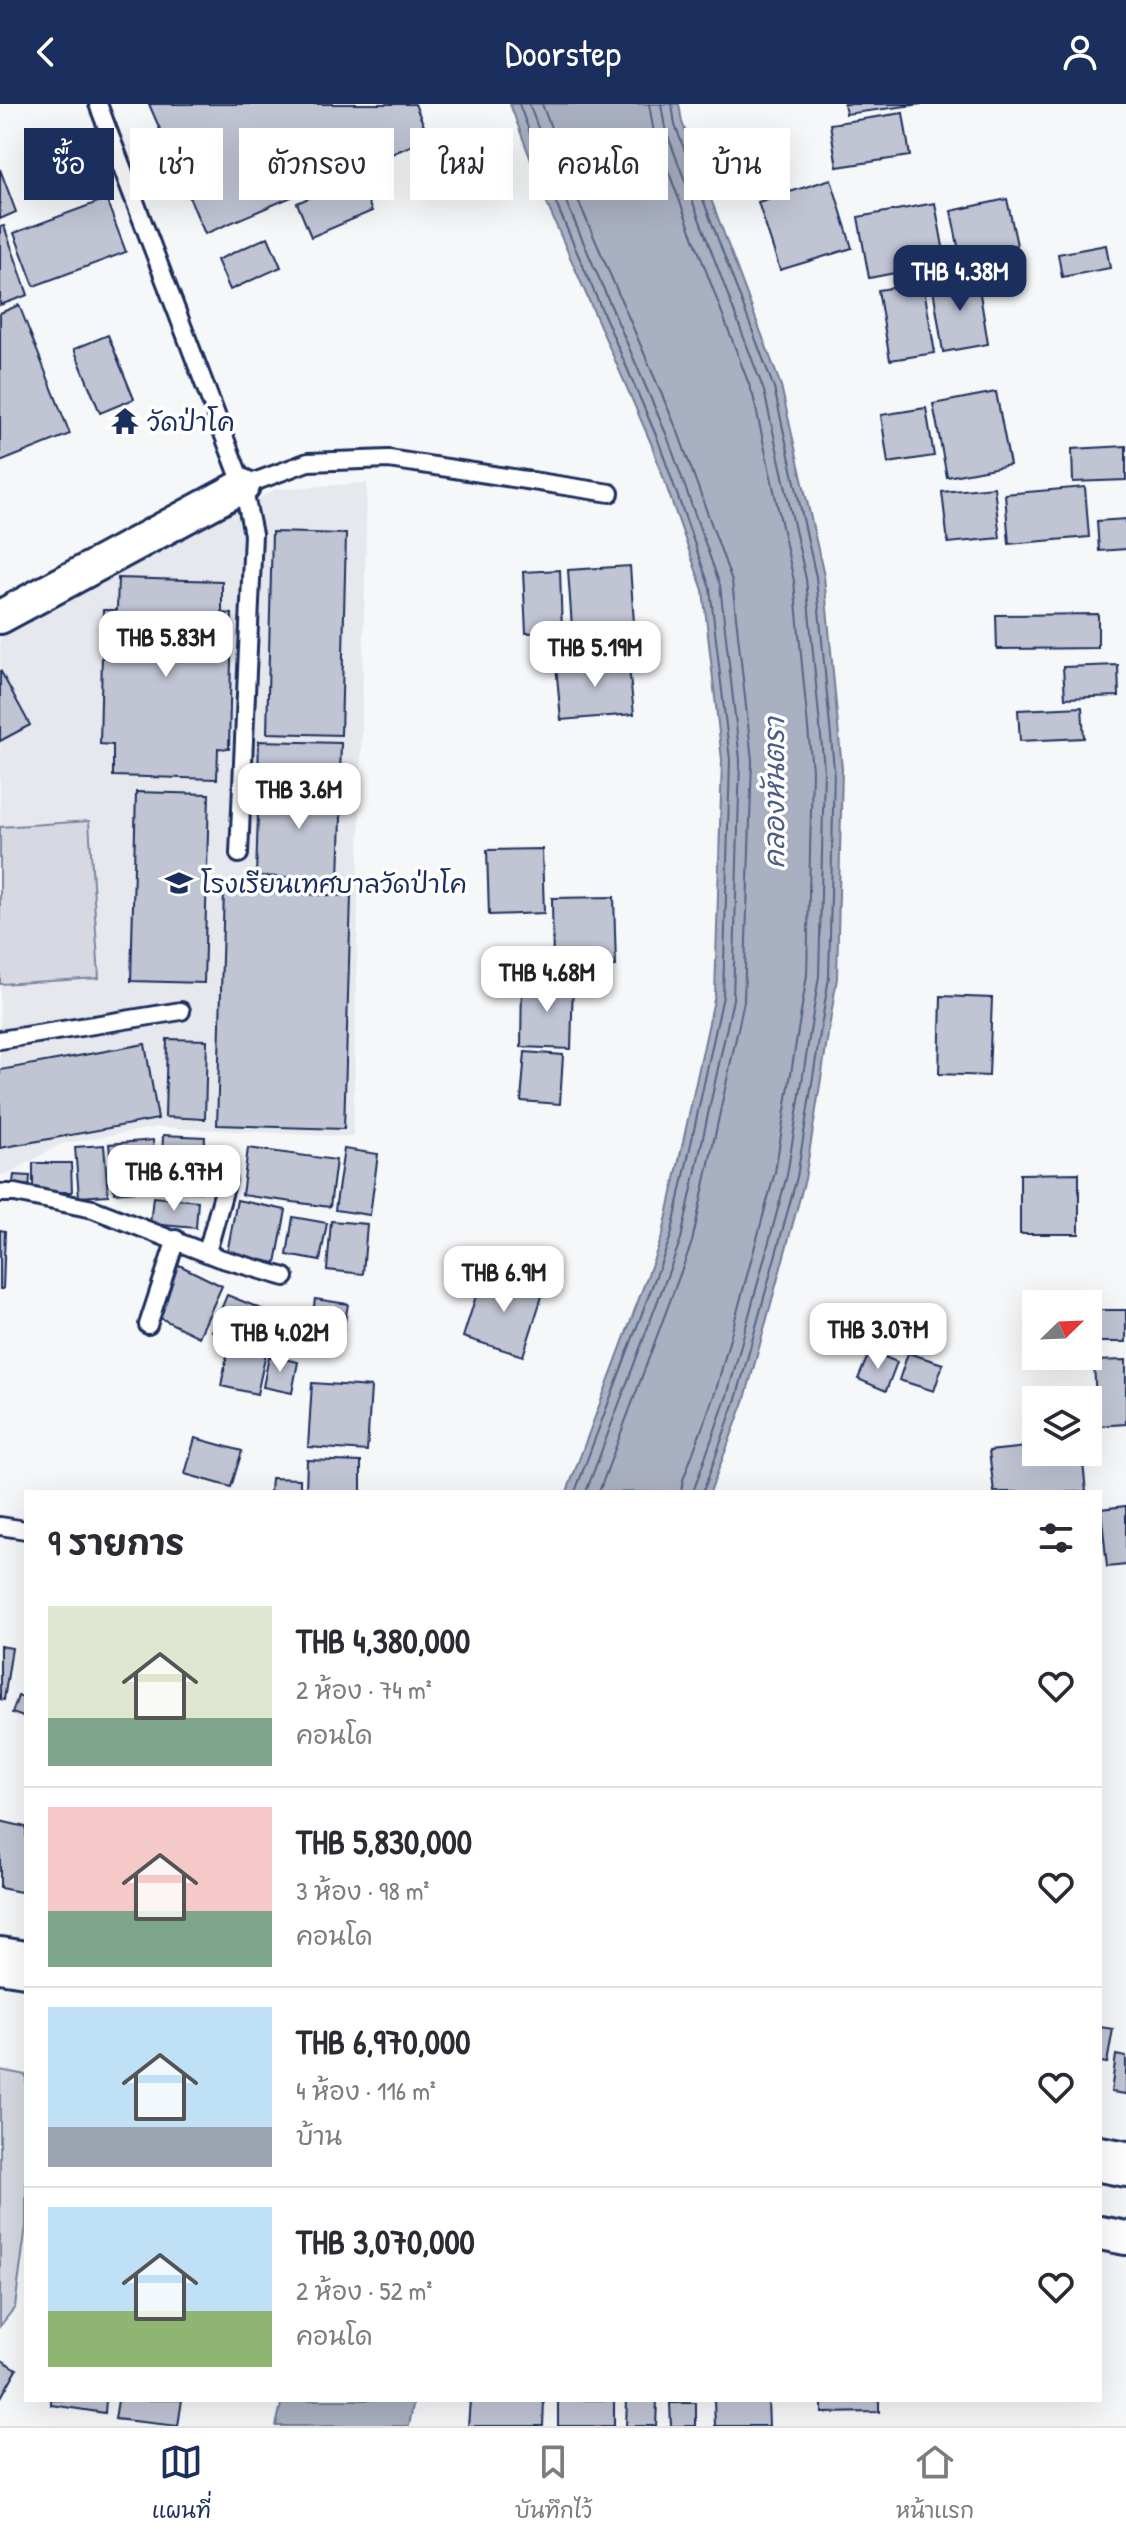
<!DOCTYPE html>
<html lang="th">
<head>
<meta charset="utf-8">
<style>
	:root { --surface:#fff; --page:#f2f2f3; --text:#2b2b33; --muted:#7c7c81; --line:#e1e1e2; --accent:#1b2f5e }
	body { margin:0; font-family:"Patrick Hand","Playpen Sans Thai",sans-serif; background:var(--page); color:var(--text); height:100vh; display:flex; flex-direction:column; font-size:30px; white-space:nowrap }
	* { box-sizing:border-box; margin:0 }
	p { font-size:26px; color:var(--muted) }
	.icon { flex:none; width:44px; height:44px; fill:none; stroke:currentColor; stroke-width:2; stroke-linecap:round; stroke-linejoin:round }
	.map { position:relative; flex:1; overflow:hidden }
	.side { position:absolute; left:24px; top:1386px; width:1078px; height:912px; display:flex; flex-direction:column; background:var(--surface); border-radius:0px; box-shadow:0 8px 32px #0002 }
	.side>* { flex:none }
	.banner { position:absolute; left:24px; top:24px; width:1078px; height:72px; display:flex; gap:16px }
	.needle { width:52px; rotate:67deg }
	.buttons { position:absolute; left:1022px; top:1186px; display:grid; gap:16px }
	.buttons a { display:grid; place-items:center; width:80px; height:80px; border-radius:0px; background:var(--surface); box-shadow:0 8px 32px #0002; font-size:40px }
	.price { position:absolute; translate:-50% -68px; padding:0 18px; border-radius:16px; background:#fff; color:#222; font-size:26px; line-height:52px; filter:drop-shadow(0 2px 4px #0008) }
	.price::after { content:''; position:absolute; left:50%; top:48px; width:24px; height:18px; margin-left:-12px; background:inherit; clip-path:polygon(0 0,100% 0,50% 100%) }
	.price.active { background:var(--accent); color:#fff }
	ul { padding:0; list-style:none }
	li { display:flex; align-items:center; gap:24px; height:200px; padding:0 24px }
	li+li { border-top:2px solid var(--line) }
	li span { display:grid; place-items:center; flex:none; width:224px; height:160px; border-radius:0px; color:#555 }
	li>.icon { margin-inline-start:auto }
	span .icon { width:96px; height:96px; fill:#fffc; stroke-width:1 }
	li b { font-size:34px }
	h2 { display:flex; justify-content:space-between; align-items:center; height:96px; padding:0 24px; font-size:34px }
	.pill { padding:0 28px; border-radius:0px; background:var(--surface); box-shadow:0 8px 32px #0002; font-size:28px; line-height:72px }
	.pill.active { background:var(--accent); color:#fff }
	header { display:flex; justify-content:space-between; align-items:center; height:104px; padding:0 24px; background:var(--accent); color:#fff; font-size:36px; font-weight:600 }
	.tabs { display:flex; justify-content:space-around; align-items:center; height:112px; border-top:2px solid var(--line); background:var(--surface); font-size:22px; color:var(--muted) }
	.tabs a { display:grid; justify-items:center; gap:4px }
	.tabs .active { color:var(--accent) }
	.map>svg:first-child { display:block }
	.built { fill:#e6e8ee }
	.green { fill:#d6d9e2; stroke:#7884a0; stroke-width:2 }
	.water { fill:#a9b0c1; stroke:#707c99; stroke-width:2 }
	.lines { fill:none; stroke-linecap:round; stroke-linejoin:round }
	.shore { stroke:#546386; stroke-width:2 }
	.building { fill:#c0c4d3; stroke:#1b2f5e; stroke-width:2 }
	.service-casing { stroke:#1b2f5e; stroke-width:22 }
	.minor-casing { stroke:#1b2f5e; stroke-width:38 }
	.secondary-casing { stroke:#1b2f5e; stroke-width:50 }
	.service { stroke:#fff; stroke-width:16 }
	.minor { stroke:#fff; stroke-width:32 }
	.secondary { stroke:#fff; stroke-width:44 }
	.labels { text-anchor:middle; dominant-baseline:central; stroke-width:7; stroke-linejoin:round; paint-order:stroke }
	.poi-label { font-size:26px; fill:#1b2f5e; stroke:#fff; text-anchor:start }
	.water-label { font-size:28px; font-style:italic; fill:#4d5c81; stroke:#fff }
</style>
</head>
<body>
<header><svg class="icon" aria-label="back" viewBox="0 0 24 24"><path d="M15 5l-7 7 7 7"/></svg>Doorstep<svg class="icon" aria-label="person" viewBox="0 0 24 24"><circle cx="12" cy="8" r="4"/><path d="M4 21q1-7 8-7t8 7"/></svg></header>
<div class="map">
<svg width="1126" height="2322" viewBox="0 0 1126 2322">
	<rect width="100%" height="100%" fill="#f6f7f9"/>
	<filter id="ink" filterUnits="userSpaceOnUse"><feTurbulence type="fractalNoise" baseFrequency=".0125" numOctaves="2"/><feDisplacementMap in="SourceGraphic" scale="16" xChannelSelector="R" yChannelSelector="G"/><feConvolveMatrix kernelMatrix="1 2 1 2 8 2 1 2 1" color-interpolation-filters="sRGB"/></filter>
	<g filter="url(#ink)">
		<!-- built -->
		<path class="built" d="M367,379L353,1033L158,1023L61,1040L8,1070L0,1071V534L276,385Z"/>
		<!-- green -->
		<path class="green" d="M89,717L99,874L0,880V723Z
			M0,1966L26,1971V2122L15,2203L0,2222Z"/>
		<!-- water -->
		<path class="water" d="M510,0H679L682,18L781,282L824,472L842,665L837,874L805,1075L745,1295L710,1388H567L663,1130L715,891L722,656L703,486L651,339L550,107Z
			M282,2296H414L409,2322H276Z"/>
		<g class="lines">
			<!-- shore -->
			<path class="shore" d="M519,0L558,104L658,336L710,484L730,656L723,892L671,1132L575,1388
				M529,0L567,100L667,332L720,481L740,656L733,895L681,1135L586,1388
				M542,0L578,96L678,328L732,477L752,656L744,897L692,1138L599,1388
				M649,0L654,29L753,291L794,477L812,666L807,871L775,1068L716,1286L683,1376L681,1388
				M661,0L665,24L764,287L806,475L824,665L819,872L787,1071L728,1289L693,1388
				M672,0L675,21L774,284L816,473L834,665L829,873L797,1073L737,1292L703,1388"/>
		</g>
		<!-- building -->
		<path class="building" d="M149,0H415L429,34L205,130Z
			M844,0H922L846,10Z
			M903,9L910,52L837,63L830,20Z
			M0,65L16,108L0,115Z
			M357,73L372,107L311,133L297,99Z
			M831,75L852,144L780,166L758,98Z
			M106,95L126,148L34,182L14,129Z
			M1007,95L1017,141L960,152L951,107Z
			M935,99L946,159L869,174L858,113Z
			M4,122L28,191L0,201V123Z
			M268,133L281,163L230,186L217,156Z
			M1106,141L1110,164L1062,173L1058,150Z
			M977,171L988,240L943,248L932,178Z
			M923,179L935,249L890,256L878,186Z
			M19,201L70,330L0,358V209Z
			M108,231L134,295L100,309L74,245Z
			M996,288L1010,361L947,373L933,300Z
			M926,304L934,352L888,359L881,311Z
			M1126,342V376L1073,378L1072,345Z
			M994,383L1000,434L948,439L942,388Z
			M1085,383L1089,433L1009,440L1005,390Z
			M1126,415V445L1099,447L1097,417Z
			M272,428L346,430L341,631L267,629Z
			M630,462L635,533L573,538L568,466Z
			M560,466L562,528L526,529L523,468Z
			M118,474L222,477V509L232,510L229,645L218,644L217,675L113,672V641L100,640L103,506H117Z
			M1098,510V544L997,545L996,511Z
			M628,554L634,610L561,616L556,561Z
			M1118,561L1119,592L1065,594L1063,563Z
			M0,566L30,621L0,637Z
			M1082,603L1084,634L1020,637L1018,606Z
			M259,637L341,639L340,672L258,670Z
			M259,679L342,682L339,775L256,772Z
			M136,688L209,690L204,879L131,877Z
			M542,745L544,809L489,811L487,746Z
			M224,787L351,792L344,1025L217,1021Z
			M614,793L616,862L553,863L552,794Z
			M522,875L573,877L571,945L521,943Z
			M941,892L992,894L989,972L939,970Z
			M167,935L207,936L205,1015L165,1013Z
			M145,940L158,1015L0,1044V966Z
			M525,948L563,951L560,1000L521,997Z
			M163,1031L205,1033L202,1088L161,1086Z
			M153,1036L157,1085L114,1089L109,1040Z
			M104,1041L108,1091L79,1093L75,1043Z
			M248,1044L336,1056L330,1103L242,1091Z
			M344,1045L378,1050L370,1111L335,1106Z
			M33,1059H71L72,1088H33Z
			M1079,1069V1130H1020V1070Z
			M14,1071L30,1072L29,1086L12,1085Z
			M153,1093L198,1097L196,1124L150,1120Z
			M237,1096L286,1106L276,1159L227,1149Z
			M293,1113L327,1119L320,1157L287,1151Z
			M331,1117L367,1120L363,1170L327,1166Z
			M0,1126L5,1127L3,1185H0Z
			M177,1160L222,1182L199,1233L152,1210Z
			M484,1167L544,1186L523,1252L463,1233Z
			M227,1191L262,1205L247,1242L212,1227Z
			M315,1195L348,1200L342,1235L310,1230Z
			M1091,1206H1126V1238H1092Z
			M229,1241L266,1249L257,1290L221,1282Z
			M870,1247L897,1258L886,1287L858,1275Z
			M908,1249L943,1260L934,1287L899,1276Z
			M269,1252L298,1258L292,1289L263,1283Z
			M1126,1256V1320L1097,1322L1094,1257Z
			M312,1279L371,1283L367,1347L308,1343Z
			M195,1334L242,1347L231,1383L185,1370Z
			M1036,1342V1348H1082L1086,1388H994L989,1347Z
			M307,1356L361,1358V1388H306Z
			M271,1374L300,1375V1388H270Z
			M1126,1402V1461L1107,1463L1101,1405Z
			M0,1542L12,1544L4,1596L0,1595Z
			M18,1592L26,1595V1614L12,1609Z
			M0,1717L26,1723V1789L0,1784Z
			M1100,1923L1113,1925L1107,1959L1100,1958Z
			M1116,1951L1126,1953V1990L1111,1988Z
			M0,2255L17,2265L1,2293L0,2292Z
			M51,2296H106L105,2309L51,2301Z
			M118,2296H182L178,2322L115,2315Z
			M470,2296H544L543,2322H468Z
			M558,2296H614V2322H558Z
			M627,2296H657L656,2322H626Z
			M714,2296H768L769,2322H715Z
			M822,2296H879V2308L822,2309Z
			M670,2299H696V2322H671Z"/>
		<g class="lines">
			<!-- service casing -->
			<g class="service-casing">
				<path id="service" d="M98,0L243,382L253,430L239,750
					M243,382L308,358L389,355L610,389
					M0,936L181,907
					M0,1089H15L93,1105L219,1154L285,1173
					M207,1148L227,1076
					M148,1221L176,1135
					M0,1422L26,1426"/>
			</g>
			<!-- minor casing -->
			<g class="minor-casing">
				<path id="minor" d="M0,513L243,382
					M1100,2129L1126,2134"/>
			</g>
			<!-- secondary casing -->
			<g class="secondary-casing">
				<path id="secondary" d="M0,1856L26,1860
					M1100,2055L1126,2060"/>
			</g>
			<!-- service -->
			<use href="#service" class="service"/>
			<!-- minor -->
			<use href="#minor" class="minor"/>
			<!-- secondary -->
			<use href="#secondary" class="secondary"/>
		</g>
	</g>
	<!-- icons -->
	<defs>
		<g id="temple-bare" transform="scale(2.16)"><path d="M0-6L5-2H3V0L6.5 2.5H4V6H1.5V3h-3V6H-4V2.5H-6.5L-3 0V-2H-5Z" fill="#1b2f5e" stroke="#fff" stroke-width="2.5" paint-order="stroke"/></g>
		<g id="school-bare" transform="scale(2.16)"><path d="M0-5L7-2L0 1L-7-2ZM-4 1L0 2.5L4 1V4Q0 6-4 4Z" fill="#1b2f5e" stroke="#fff" stroke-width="2.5" paint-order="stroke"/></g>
	</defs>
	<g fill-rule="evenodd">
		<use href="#temple-bare" x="125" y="317"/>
		<use href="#school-bare" x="179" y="779"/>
	</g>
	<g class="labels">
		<!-- poi labels -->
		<g class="poi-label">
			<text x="147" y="317">วัดป่าโค</text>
			<text x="201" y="779">โรงเรียนเทศบาลวัดป่าโค</text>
		</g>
		<!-- water labels -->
		<g class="water-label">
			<text transform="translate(774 689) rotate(-90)">คลองหันตรา</text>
		</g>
	</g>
</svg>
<div class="buttons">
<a><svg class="needle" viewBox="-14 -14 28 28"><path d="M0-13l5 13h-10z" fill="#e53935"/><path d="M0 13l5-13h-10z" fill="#7c7c81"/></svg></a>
<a><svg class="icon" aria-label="layers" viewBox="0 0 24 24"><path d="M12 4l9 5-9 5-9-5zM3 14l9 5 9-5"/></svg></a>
</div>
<b class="price active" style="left:960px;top:209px">THB 4.38M</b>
<b class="price" style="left:166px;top:575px">THB 5.83M</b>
<b class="price" style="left:595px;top:585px">THB 5.19M</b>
<b class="price" style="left:299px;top:727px">THB 3.6M</b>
<b class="price" style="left:547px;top:910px">THB 4.68M</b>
<b class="price" style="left:174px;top:1109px">THB 6.97M</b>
<b class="price" style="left:504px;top:1210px">THB 6.9M</b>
<b class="price" style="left:878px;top:1267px">THB 3.07M</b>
<b class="price" style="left:280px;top:1270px">THB 4.02M</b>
<div class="banner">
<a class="pill active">ซื้อ</a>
<a class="pill">เช่า</a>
<a class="pill">ตัวกรอง</a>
<a class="pill">ใหม่</a>
<a class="pill">คอนโด</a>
<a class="pill">บ้าน</a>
</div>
<section class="side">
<h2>9 รายการ<svg class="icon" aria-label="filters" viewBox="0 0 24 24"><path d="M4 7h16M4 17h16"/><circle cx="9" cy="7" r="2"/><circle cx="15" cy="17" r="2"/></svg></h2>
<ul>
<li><span style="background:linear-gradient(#dfe7d0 70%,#7fa58c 0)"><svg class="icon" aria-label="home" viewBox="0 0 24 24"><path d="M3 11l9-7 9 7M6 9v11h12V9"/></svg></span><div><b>THB 4,380,000</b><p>2 ห้อง · 74 m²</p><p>คอนโด</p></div><svg class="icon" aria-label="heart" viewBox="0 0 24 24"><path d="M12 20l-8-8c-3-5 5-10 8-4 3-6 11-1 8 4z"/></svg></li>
<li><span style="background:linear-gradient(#f6c9c9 65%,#7fa58c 0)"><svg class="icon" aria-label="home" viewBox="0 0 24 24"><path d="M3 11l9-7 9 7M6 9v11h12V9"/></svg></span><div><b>THB 5,830,000</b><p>3 ห้อง · 98 m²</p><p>คอนโด</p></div><svg class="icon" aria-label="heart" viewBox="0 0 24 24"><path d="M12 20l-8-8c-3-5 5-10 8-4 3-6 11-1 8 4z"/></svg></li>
<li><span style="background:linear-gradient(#bfe0f5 75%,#9aa5b1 0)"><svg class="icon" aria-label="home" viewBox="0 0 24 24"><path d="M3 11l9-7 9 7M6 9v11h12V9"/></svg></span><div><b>THB 6,970,000</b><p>4 ห้อง · 116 m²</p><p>บ้าน</p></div><svg class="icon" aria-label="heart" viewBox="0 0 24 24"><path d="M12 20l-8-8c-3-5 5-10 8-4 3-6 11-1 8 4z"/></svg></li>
<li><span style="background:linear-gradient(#bfe0f5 65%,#8fb573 0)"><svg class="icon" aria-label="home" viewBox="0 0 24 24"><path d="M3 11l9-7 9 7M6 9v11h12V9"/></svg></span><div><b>THB 3,070,000</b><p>2 ห้อง · 52 m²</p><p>คอนโด</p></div><svg class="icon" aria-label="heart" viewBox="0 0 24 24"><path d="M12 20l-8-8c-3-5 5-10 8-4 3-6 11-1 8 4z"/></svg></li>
</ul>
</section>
</div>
<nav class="tabs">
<a class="active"><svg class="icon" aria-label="map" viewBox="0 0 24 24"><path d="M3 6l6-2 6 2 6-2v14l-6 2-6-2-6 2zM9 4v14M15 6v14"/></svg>แผนที่</a>
<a><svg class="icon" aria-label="saved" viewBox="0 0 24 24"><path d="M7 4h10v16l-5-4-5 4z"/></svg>บันทึกไว้</a>
<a><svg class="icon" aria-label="home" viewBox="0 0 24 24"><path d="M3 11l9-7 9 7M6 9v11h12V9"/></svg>หน้าแรก</a>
</nav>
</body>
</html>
